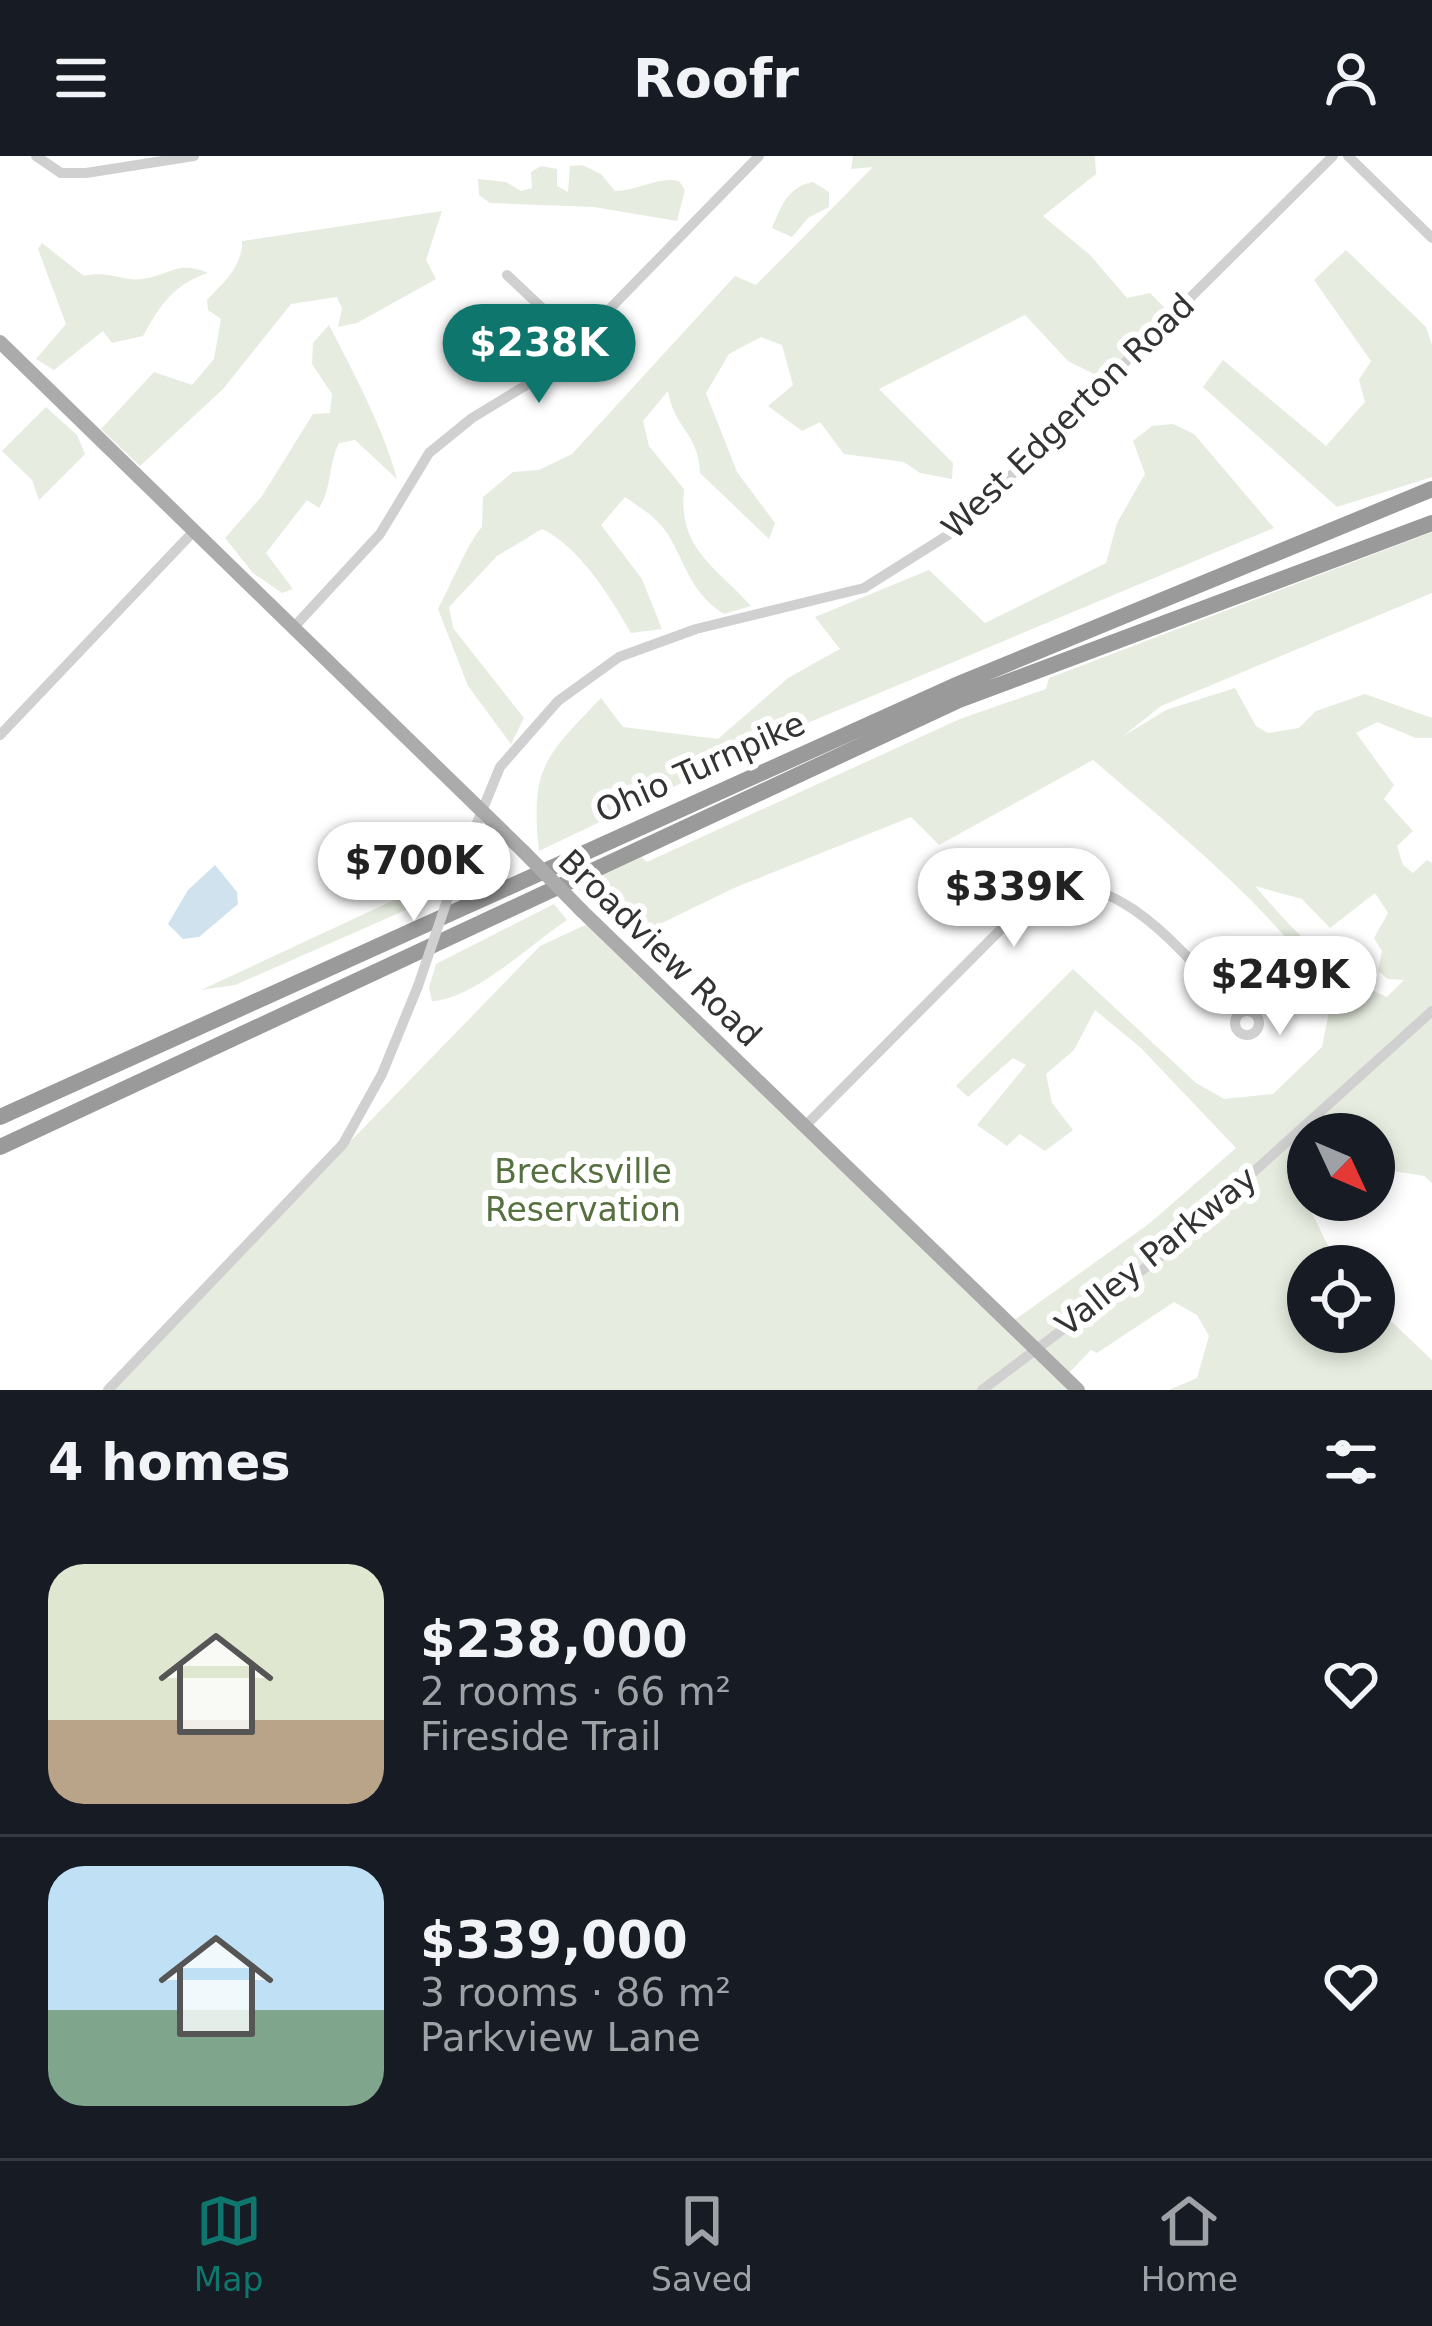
<!DOCTYPE html>
<html lang="en">
<head>
<meta charset="utf-8">
<style>
	:root { --surface:#171b24; --page:#242831; --text:#f1f3f6; --muted:#9ea1a6; --line:#363941; --accent:#0f766e }
	body { margin:0; font-family:"DejaVu Sans",sans-serif; background:var(--page); color:var(--text); height:100vh; display:flex; flex-direction:column; font-size:45px; white-space:nowrap }
	* { box-sizing:border-box; margin:0 }
	p { font-size:39px; color:var(--muted) }
	.icon { flex:none; width:66px; height:66px; fill:none; stroke:currentColor; stroke-width:2; stroke-linecap:round; stroke-linejoin:round }
	.map { position:relative; height:1234px; overflow:hidden }
	.sheet { display:flex; flex-direction:column; background:var(--surface); flex:1 }
	.sheet>* { flex:none }
	.needle { width:78px; rotate:134deg }
	.tools { position:absolute; left:1287px; top:957px; display:grid; gap:24px }
	.tools a { display:grid; place-items:center; width:108px; height:108px; border-radius:50%; background:var(--surface); box-shadow:0 6px 18px #0003; font-size:60px }
	.price { position:absolute; translate:-50% -102px; padding:0 27px; border-radius:42px; background:#fff; color:#222; font-size:39px; line-height:78px; filter:drop-shadow(0 3px 6px #0008) }
	.price::after { content:''; position:absolute; left:50%; top:72px; width:36px; height:27px; margin-left:-18px; background:inherit; clip-path:polygon(0 0,100% 0,50% 100%) }
	.price.active { background:var(--accent); color:#fff }
	ul { padding:0; list-style:none }
	li { display:flex; align-items:center; gap:36px; height:300px; padding:0 48px }
	li+li { border-top:3px solid var(--line) }
	li span { display:grid; place-items:center; flex:none; width:336px; height:240px; border-radius:36px; color:#555 }
	li>.icon { margin-inline-start:auto }
	span .icon { width:144px; height:144px; fill:#fffc; stroke-width:1 }
	li b { font-size:51px }
	h2 { display:flex; justify-content:space-between; align-items:center; height:144px; padding:0 48px; font-size:51px }
	header { display:flex; justify-content:space-between; align-items:center; height:156px; padding:0 48px; background:var(--surface); font-size:54px; font-weight:700 }
	.menu { display:flex; justify-content:space-around; align-items:center; height:168px; border-top:3px solid var(--line); background:var(--surface); font-size:33px; color:var(--muted) }
	.menu a { display:grid; justify-items:center; gap:6px }
	.menu .active { color:var(--accent) }
	.map>svg:first-child { display:block }
	.green { fill:#e6ecdf; fill-rule:evenodd }
	.water { fill:#cfe2ee }
	.lines { fill:none; stroke-linecap:round; stroke-linejoin:round }
	.minor { stroke:#d0d0d0; stroke-width:10 }
	.major { stroke:#ababab; stroke-width:14 }
	.highway { stroke:#9a9a9a; stroke-width:16 }
	.minor-bridge { stroke:#d0d0d0; stroke-width:10 }
	.major-bridge { stroke:#ababab; stroke-width:14 }
	.labels { text-anchor:middle; dominant-baseline:central; stroke-width:12; stroke-linejoin:round; paint-order:stroke }
	.street-label { font-size:33px; fill:#333; stroke:#fff }
	.park-label { font-size:33px; fill:#56703f; stroke:#fff }
</style>
</head>
<body>
<header><svg class="icon" aria-label="menu" viewBox="0 0 24 24"><path d="M4 6h16M4 12h16M4 18h16"/></svg>Roofr<svg class="icon" aria-label="person" viewBox="0 0 24 24"><circle cx="12" cy="8" r="4"/><path d="M4 21q1-7 8-7t8 7"/></svg></header>
<div class="map">
<svg width="1432" height="1234" viewBox="0 0 1432 1234">
	<rect width="100%" height="100%" fill="#fff"/>
	<!-- green -->
	<path class="green" d="M853,0H1095L1096,18L1043,60L1090,99L1127,142L1150,137L1169,156L1102,222L1068,205L1025,159L879,233L953,307L952,323L920,317L904,306L844,298L820,266L802,275L768,250L793,229L782,189L761,181L729,198L706,237L737,316L775,367L769,383L700,317C699,277 674,273 668,235L643,265L649,290L684,333C678,393 714,409 751,450L724,458C691,437 687,411 669,380C658,362 641,352 625,341L601,369L642,423L662,473L631,477C611,442 579,390 542,373L497,400L449,451L453,472L524,562L511,588L468,530L438,453C450,431 469,384 482,371L483,341L513,316L539,314L572,298L735,120L756,129L873,11L851,13Z
		M582,9L601,18L615,35C638,35 658,20 679,25L685,34L677,65L594,51L490,47L479,39L478,23L506,26L521,35L532,32L531,16L541,10L557,13V30L568,36L570,10Z
		M813,26L829,36V51L808,62L792,81L772,72C781,51 787,31 813,26Z
		M442,55L426,104L436,123L357,167L338,171L342,152L337,141L291,148L223,233L140,310L101,273L154,216L192,229L214,203L221,163L208,154L207,144C223,127 243,110 242,85Z
		M42,87L84,120C108,114 124,126 142,123C171,119 178,104 208,117C173,129 161,148 143,180L112,187L103,175L54,214L36,203L66,168L38,93Z
		M1346,94L1426,171L1432,189V321L1337,351L1203,231L1223,204L1326,290L1365,246L1359,224L1371,205L1314,124Z
		M329,169C353,216 384,273 397,323L355,284L339,287C328,309 332,333 319,352L307,344L266,397L293,433L282,437L253,417L225,382L262,340L313,258L330,257L332,238L312,208L313,187Z
		M46,251L77,279L85,298L39,344L32,324L2,295Z
		M1173,268L1194,278L1274,372L805,568L539,695C530,611 545,601 601,542L623,571L718,583L788,522L840,493L815,461L929,414L985,467L1106,407L1117,367L1145,318L1133,285L1152,270Z
		M1432,376V437L1161,550L1122,581L1166,554L1235,532L1256,570L1268,577L1299,572L1316,555L1365,538L1432,562V582H1416L1377,566L1356,577L1394,629L1384,643L1413,675L1397,690L1403,709L1413,717L1427,704L1432,707V1027L1424,1020L1374,1012V978H1308V1049L1338,1110H1308V1176H1374V1149L1432,1204V1234H1169L1197,1222L1209,1180L1197,1159L1174,1146L1097,1197L1091,1194L1064,1222L1076,1234H109L540,790L594,765L1009,1168L1150,1067L1236,992L1141,892L1095,854L1074,894L1046,918L1052,947L1073,974L1045,995L1020,978L1007,990L977,969L1026,909L1013,902L968,941L956,930L1073,813L1196,927L1224,943L1273,938L1322,891L1332,841C1269,748 1177,676 1093,604L939,689L911,661L734,732L629,783L576,731L641,701L647,706L960,563L1046,533L1049,522ZM1255,730L1302,743L1330,772L1375,737L1388,757L1374,782L1382,795L1378,815L1388,823L1404,824L1387,841C1334,819 1292,773 1255,730Z
		M433,726L442,738L235,829L201,834Z
		M554,748L567,764C532,787 473,844 432,845L429,832L436,808Z"/>
	<!-- water -->
	<path class="water" d="M215,709L237,736L238,748L199,781L183,783L168,768L188,734Z"/>
	<g class="lines">
		<!-- minor -->
		<path class="minor" d="M36,0L61,17H86L194,0
			M1348,0L1432,82
			M507,119L578,186
			M294,471L380,378L429,297L472,262L548,216L759,0
			M0,579L194,375
			M455,721L500,611L558,545L619,501L696,473L864,432L956,374L1333,0
			M1235 867a12 12 0 1 1 24 0a12 12 0 1 1-24 0Z
			M806,969L1027,747C1104,689 1191,805 1238,858
			M108,1234L343,988L382,918L418,830
			M982,1234L1157,1103L1432,855"/>
		<!-- major -->
		<path class="major" d="M0,186L523,695
			M582,755L1078,1234"/>
		<!-- highway -->
		<path class="highway" d="M0,961L954,530L1432,333
			M0,991L959,544L1432,367"/>
		<!-- minor-bridge -->
		<path class="minor-bridge" d="M418,830L455,721"/>
		<!-- major-bridge -->
		<path class="major-bridge" d="M523,695L582,755"/>
	</g>
	<g class="labels">
		<!-- street labels -->
		<g class="street-label">
			<text transform="translate(1068 260) rotate(-44)">West Edgerton Road</text>
			<text transform="translate(700 611) rotate(-24)">Ohio Turnpike</text>
			<text transform="translate(660 792) rotate(44)">Broadview Road</text>
			<text transform="translate(1156 1095) rotate(-39)">Valley Parkway</text>
		</g>
		<!-- park labels -->
		<g class="park-label">
			<text x="583" y="1015">Brecksville<tspan x="583" dy="38">Reservation</tspan></text>
		</g>
	</g>
</svg>
<div class="tools">
<a><svg class="needle" viewBox="-14 -14 28 28"><path d="M0-13l5 13h-10z" fill="#e53935"/><path d="M0 13l5-13h-10z" fill="#9ea1a6"/></svg></a>
<a><svg class="icon" aria-label="locate" viewBox="0 0 24 24"><circle cx="12" cy="12" r="6"/><path d="M12 2v4M12 18v4M2 12h4M18 12h4"/></svg></a>
</div>
<b class="price active" style="left:539px;top:250px">$238K</b>
<b class="price" style="left:414px;top:768px">$700K</b>
<b class="price" style="left:1014px;top:794px">$339K</b>
<b class="price" style="left:1280px;top:882px">$249K</b>
</div>
<section class="sheet">
<h2>4 homes<svg class="icon" aria-label="filters" viewBox="0 0 24 24"><path d="M4 7h16M4 17h16"/><circle cx="9" cy="7" r="2"/><circle cx="15" cy="17" r="2"/></svg></h2>
<ul>
<li><span style="background:linear-gradient(#dfe7d0 65%,#b9a48a 0)"><svg class="icon" aria-label="home" viewBox="0 0 24 24"><path d="M3 11l9-7 9 7M6 9v11h12V9"/></svg></span><div><b>$238,000</b><p>2 rooms · 66 m²</p><p>Fireside Trail</p></div><svg class="icon" aria-label="heart" viewBox="0 0 24 24"><path d="M12 20l-8-8c-3-5 5-10 8-4 3-6 11-1 8 4z"/></svg></li>
<li><span style="background:linear-gradient(#bfe0f5 60%,#7fa58c 0)"><svg class="icon" aria-label="home" viewBox="0 0 24 24"><path d="M3 11l9-7 9 7M6 9v11h12V9"/></svg></span><div><b>$339,000</b><p>3 rooms · 86 m²</p><p>Parkview Lane</p></div><svg class="icon" aria-label="heart" viewBox="0 0 24 24"><path d="M12 20l-8-8c-3-5 5-10 8-4 3-6 11-1 8 4z"/></svg></li>
</ul>
</section>
<nav class="menu">
<a class="active"><svg class="icon" aria-label="map" viewBox="0 0 24 24"><path d="M3 6l6-2 6 2 6-2v14l-6 2-6-2-6 2zM9 4v14M15 6v14"/></svg>Map</a>
<a><svg class="icon" aria-label="saved" viewBox="0 0 24 24"><path d="M7 4h10v16l-5-4-5 4z"/></svg>Saved</a>
<a><svg class="icon" aria-label="home" viewBox="0 0 24 24"><path d="M3 11l9-7 9 7M6 9v11h12V9"/></svg>Home</a>
</nav>
</body>
</html>
